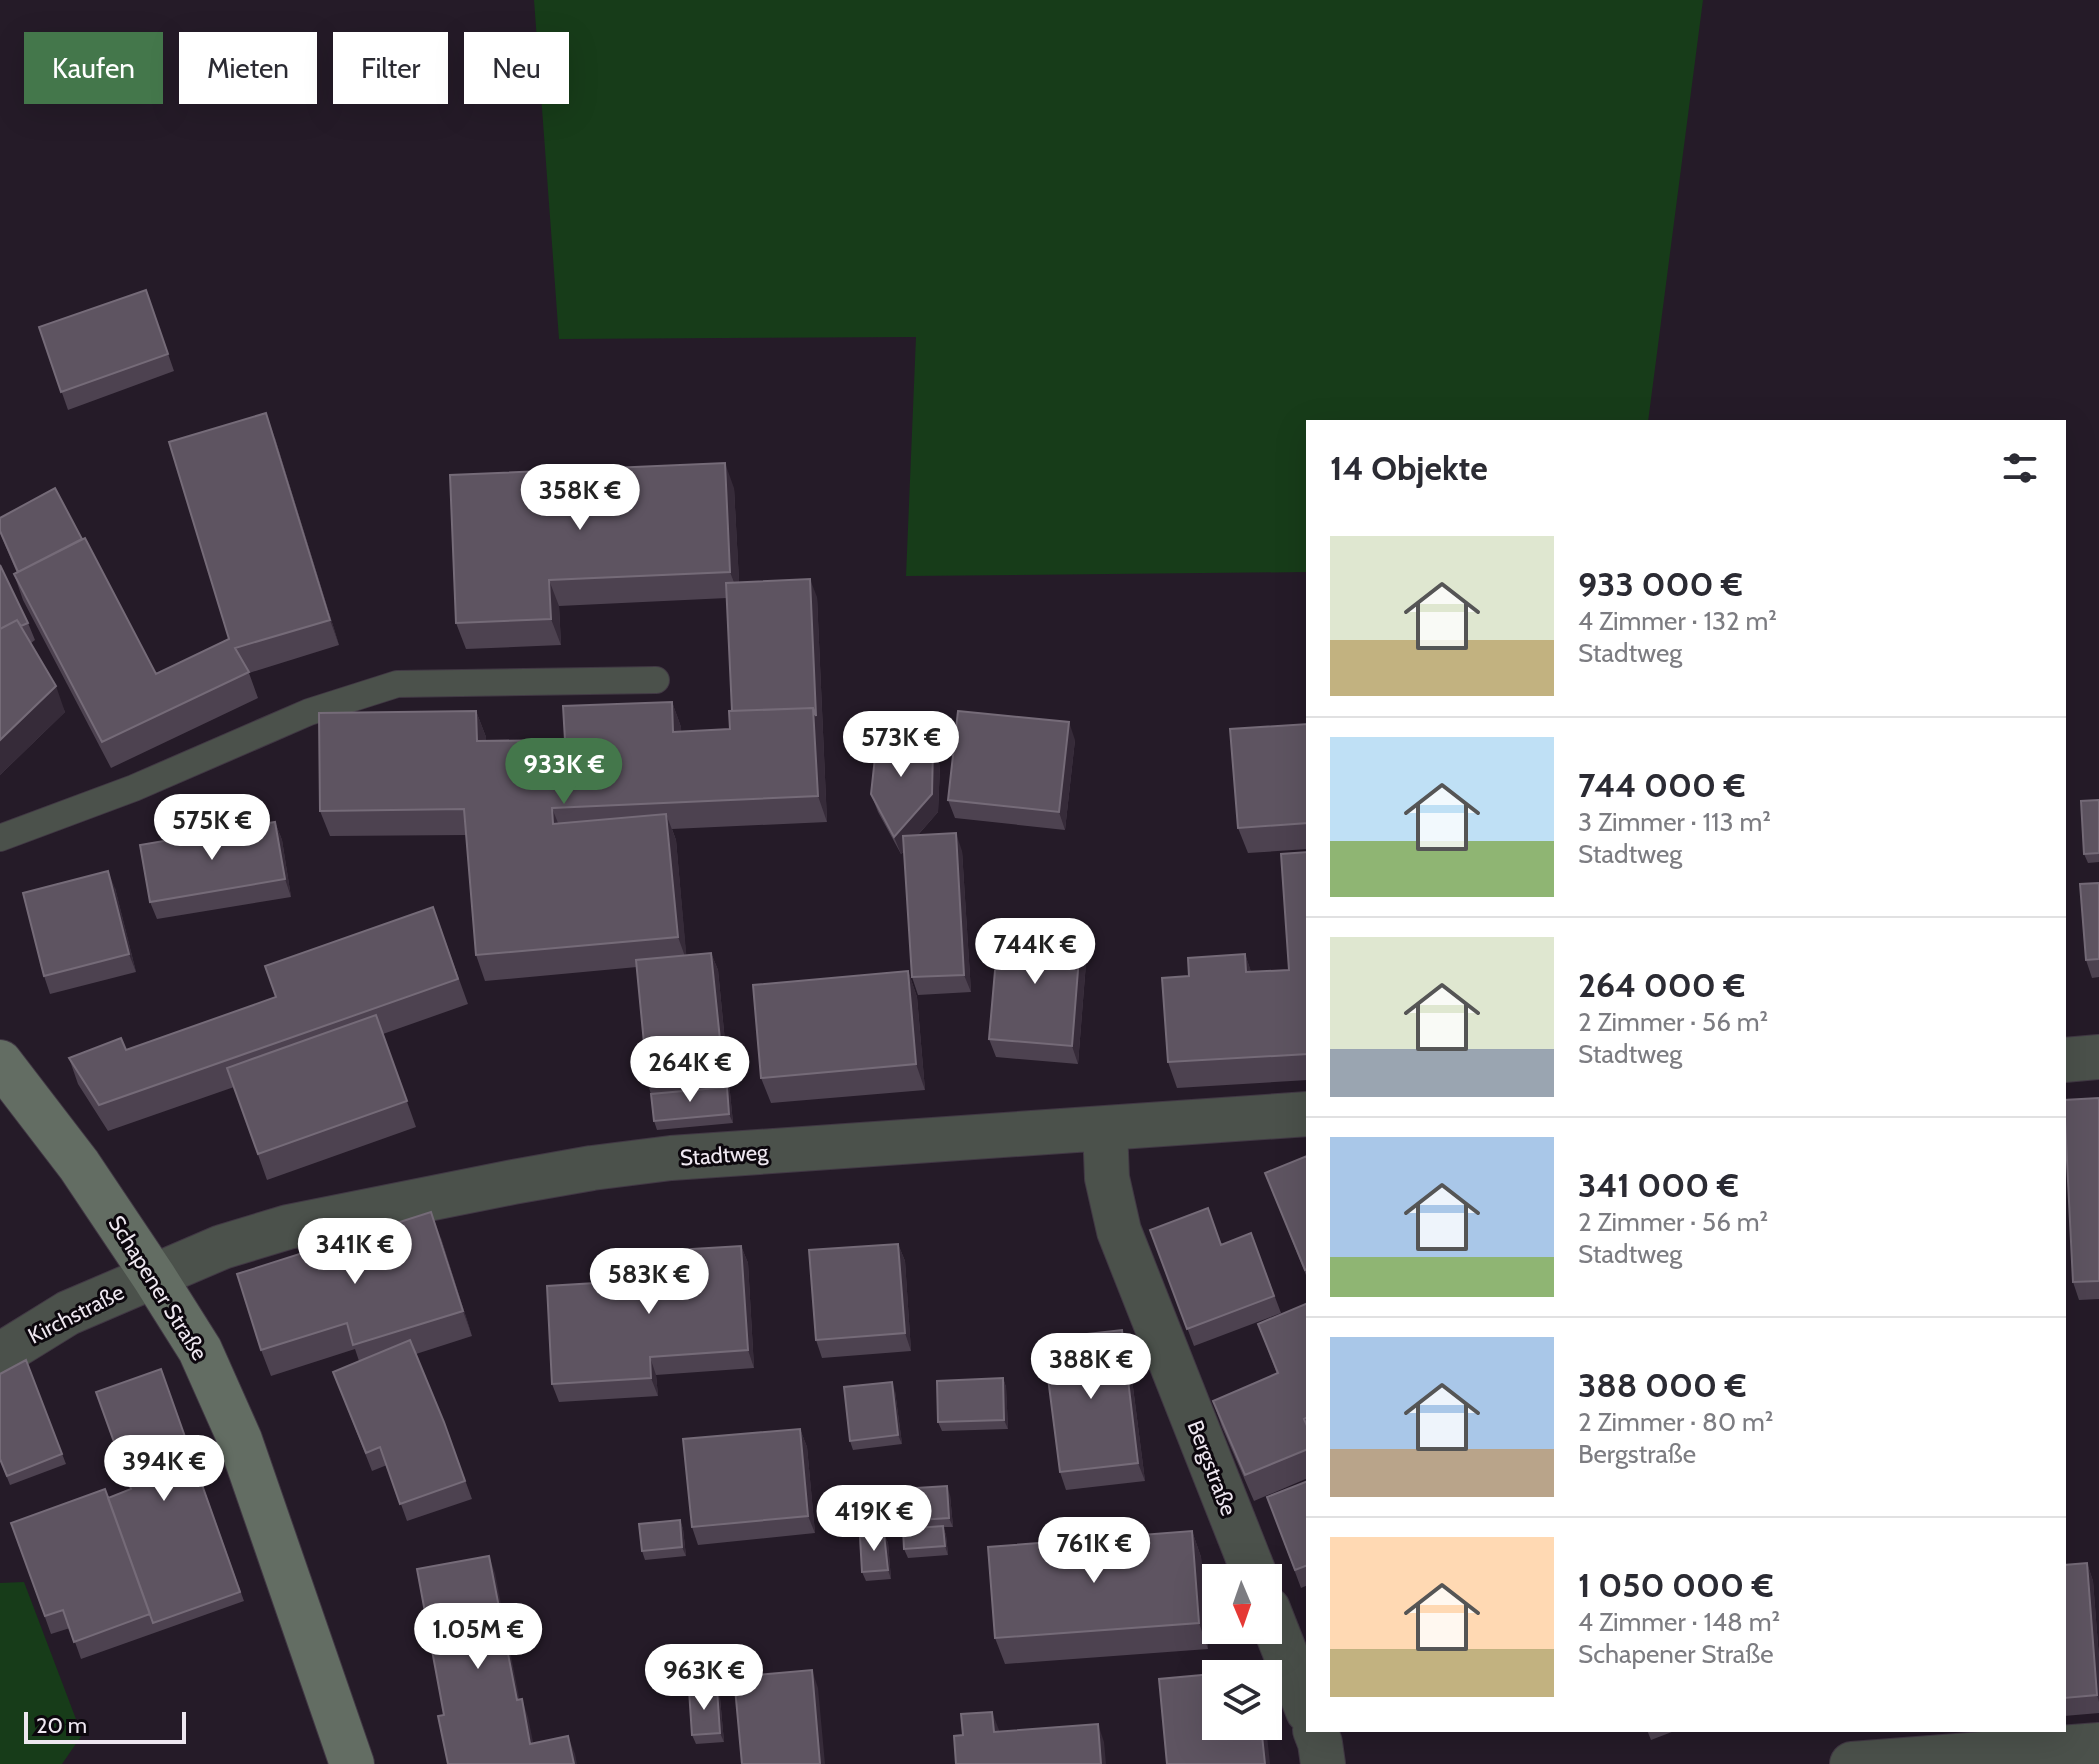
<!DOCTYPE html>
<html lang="de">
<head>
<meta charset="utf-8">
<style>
	:root { --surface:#fff; --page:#f7f7f7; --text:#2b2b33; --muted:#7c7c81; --line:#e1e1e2; --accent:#44774b }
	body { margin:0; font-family:Cabin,sans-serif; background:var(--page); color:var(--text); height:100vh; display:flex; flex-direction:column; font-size:30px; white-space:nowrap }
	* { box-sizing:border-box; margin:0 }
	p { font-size:26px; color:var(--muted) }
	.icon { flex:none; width:44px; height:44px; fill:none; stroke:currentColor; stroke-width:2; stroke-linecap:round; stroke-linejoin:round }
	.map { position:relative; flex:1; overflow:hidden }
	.drawer { position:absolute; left:1306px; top:420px; width:760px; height:1312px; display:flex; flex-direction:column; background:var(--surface); border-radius:0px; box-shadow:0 8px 32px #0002 }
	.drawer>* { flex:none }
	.guide { position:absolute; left:24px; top:32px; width:760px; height:72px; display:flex; gap:16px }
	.needle { width:52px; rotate:178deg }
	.buttons { position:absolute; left:1202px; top:1564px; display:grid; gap:16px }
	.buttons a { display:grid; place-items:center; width:80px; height:80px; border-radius:0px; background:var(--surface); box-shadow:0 8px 32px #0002; font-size:40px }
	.scale { position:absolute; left:24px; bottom:20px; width:162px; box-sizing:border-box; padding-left:8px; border:4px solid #eee7f0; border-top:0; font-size:22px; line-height:28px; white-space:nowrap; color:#eee7f0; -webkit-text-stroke:6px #0c070d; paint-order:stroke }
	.price { position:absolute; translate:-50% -68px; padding:0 18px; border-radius:28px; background:#fff; color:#222; font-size:26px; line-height:52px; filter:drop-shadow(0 2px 4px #0008) }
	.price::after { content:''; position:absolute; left:50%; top:48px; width:24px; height:18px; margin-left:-12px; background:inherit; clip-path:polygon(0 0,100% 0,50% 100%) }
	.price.selected { background:var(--accent); color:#fff }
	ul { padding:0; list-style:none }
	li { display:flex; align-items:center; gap:24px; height:200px; padding:0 24px }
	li+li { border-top:2px solid var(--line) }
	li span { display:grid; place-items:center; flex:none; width:224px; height:160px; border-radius:0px; color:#555 }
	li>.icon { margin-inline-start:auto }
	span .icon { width:96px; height:96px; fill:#fffc; stroke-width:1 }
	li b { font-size:34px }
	h2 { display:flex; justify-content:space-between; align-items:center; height:96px; padding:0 24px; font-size:34px }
	.chip { padding:0 28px; border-radius:0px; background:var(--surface); box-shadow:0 8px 32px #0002; font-size:28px; line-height:72px }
	.chip.selected { background:var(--accent); color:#fff }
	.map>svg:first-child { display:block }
	.green { fill:#173c19 }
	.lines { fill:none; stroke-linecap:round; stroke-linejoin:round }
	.lane-casing { stroke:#413844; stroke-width:28 }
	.street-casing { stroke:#413844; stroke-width:46 }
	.secondary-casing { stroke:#413844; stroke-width:46 }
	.lane { stroke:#4b514b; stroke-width:26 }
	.street { stroke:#4b514b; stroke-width:44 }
	.secondary { stroke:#636d63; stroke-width:44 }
	.wall { fill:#4d4250 }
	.shaded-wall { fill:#362b39 }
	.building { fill:#5e5461; stroke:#756b78; stroke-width:2 }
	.labels { text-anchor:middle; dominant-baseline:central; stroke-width:6; stroke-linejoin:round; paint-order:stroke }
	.street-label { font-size:22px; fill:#eee7f0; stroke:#0c070d }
</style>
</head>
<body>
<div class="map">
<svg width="2099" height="1764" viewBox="0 0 2099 1764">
	<rect width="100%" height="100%" fill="#251b28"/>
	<!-- green -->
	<path class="green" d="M534,0H1703L1648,422H1308V572L906,576L916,337L559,339Z
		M24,1582L82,1735L62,1764H0V1583Z"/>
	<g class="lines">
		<!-- lane casing -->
		<g class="lane-casing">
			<path id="lane" d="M0,838L134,788L309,712L397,684L656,680"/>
		</g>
		<!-- street casing -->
		<g class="street-casing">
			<path id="street" d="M2064,1060L2099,1057
				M1105,1129L1107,1178L1119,1231L1256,1578
				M0,1355L68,1313L222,1247L288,1227L513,1182L592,1168L671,1158L1308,1114
				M1268,1609L1308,1711
				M1315,1730L1320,1743L1323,1764
				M1852,1764L2099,1745"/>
		</g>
		<!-- secondary casing -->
		<g class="secondary-casing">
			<path id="secondary" d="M0,1062L79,1165L154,1277L200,1350L240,1440L352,1764"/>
		</g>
		<!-- lane -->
		<use href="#lane" class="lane"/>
		<!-- street -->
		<use href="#street" class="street"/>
		<!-- secondary -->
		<use href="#secondary" class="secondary"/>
	</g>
	<!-- wall -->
	<path class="wall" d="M146,290L174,371L68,410L39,327Z
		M275,438L339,645L249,673L258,698L111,768L23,600L14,574L17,573L0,533V518L156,674L229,639Z
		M734,488L739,582L817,597L827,822L672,829L676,840L686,955L711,953L718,970L733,1123L657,1130L654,1121L651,1094L648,1085L637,967L485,981L476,955L466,835L330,836L320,811L476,711L486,737V741L565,740L672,702L681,727V732L730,729L732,711L727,598L559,606L561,645L466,649L456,623Z
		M0,565L28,623L35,640L31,643L65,712L0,775Z
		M1308,724V849L1248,853L1238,828Z
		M1075,740L1065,830L955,818L948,800Z
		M940,765L938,812L918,835L962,851L971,992L918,995L912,977L904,851L901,854L878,812L871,794Z
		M2099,800V862L2088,863L2084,854Z
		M275,822L282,840L291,897L157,919L150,902Z
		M1308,852V1080L1177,1088L1168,1062L1189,976L1245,954L1251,972L1289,970Z
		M2099,883V977L2092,978L2086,960Z
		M115,888L136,972L50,994L44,976Z
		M433,907L468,1004L383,1034L416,1127L267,1180L234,1087L108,1131L78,1084L69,1058L126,1050L276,997Z
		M1087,950L1078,1064L996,1057L989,1039Z
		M908,971L917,997L925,1090L771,1103L761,1078Z
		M2099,1098V1299L2079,1300L2073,1282Z
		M1308,1158V1280L1265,1173Z
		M1150,1230L1221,1245L1251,1233L1281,1313L1194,1346Z
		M441,1238L472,1336L416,1354L444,1422L472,1499L407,1521L387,1465L372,1471L333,1372L359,1361L355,1349L271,1376L261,1350Z
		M898,1244L905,1261L911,1351L822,1358L816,1340Z
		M741,1246L748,1263L754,1368L656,1375L658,1396L559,1402L552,1384L645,1280Z
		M1308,1303V1478L1254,1501L1222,1427L1213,1401L1277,1374L1258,1324Z
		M1128,1348L1145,1481L1066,1490L1060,1472Z
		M26,1360L66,1464L10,1485L0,1460Z
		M161,1369L244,1601L81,1659L70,1628L51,1634L11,1523L108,1498L131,1489Z
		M1003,1378L1006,1387L1008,1429L942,1431L938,1422Z
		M895,1391L902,1444L853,1450L850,1441Z
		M800,1429L807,1447L815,1533L698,1545L692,1527Z
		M1308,1481V1585L1301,1588L1267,1497Z
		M950,1495L953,1527H943L946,1535L948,1555L908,1558L904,1549L906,1529L903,1521Z
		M680,1520L683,1529L686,1556L645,1560L642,1551Z
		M1192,1531L1201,1557L1208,1649L1005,1664L995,1638Z
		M884,1534L888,1543L891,1579L866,1581L862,1572Z
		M2087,1563L2093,1581L2099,1658V1713L2064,1716V1565Z
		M720,1698L724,1742L696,1744L692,1735Z
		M1647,1730H1677L1651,1740Z"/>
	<!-- shaded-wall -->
	<path class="shaded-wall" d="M266,413L275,438L339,645L330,620Z
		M725,463L734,488L740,598L730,572Z
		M810,579L817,597L827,822L818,796L813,708Z
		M549,580L559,606L561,645L551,619Z
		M56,686L65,712L0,775V740Z
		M672,702L681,727L683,758L673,732Z
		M476,711L486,737V767L477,741Z
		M1069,722L1075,740L1065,830L1059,812Z
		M933,748L940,765L938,812L901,854L894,837Z
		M552,808L562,833L553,824Z
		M666,814L676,840L687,962L678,937Z
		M275,822L282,840L291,897L285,879Z
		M956,833L962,851L971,992L964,975Z
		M108,871L115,888L136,972L129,954Z
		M1081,932L1087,950L1078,1064L1072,1046Z
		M711,953L718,970L733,1123L729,1114L727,1087L724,1078Z
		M1245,954L1254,980L1246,972Z
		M908,971L917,997L925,1090L916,1064Z
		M431,1212L441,1238L472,1336L463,1311Z
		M898,1244L905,1261L911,1351L905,1333Z
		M741,1246L748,1263L754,1368L748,1350Z
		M1122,1330L1128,1348L1145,1481L1138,1463Z
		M650,1357L656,1375L658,1396L651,1378Z
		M1003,1378L1006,1387L1008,1429L1004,1420Z
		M892,1382L895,1391L902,1444L898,1435Z
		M800,1429L807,1447L815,1533L808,1516Z
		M947,1486L950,1495L953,1527L949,1518Z
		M680,1520L683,1529L686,1556L682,1547Z
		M943,1526L946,1535L948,1555L945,1546Z
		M1192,1531L1201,1557L1208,1649L1199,1623Z
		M884,1534L888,1543L891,1579L888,1570Z
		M489,1556L495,1573L523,1718L517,1700Z
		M2087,1563L2093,1581L2099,1658V1702L2097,1695Z
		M812,1670L818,1688L825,1764H820Z
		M717,1689L720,1698L724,1742L720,1733Z
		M522,1699L528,1717L537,1762L530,1744Z
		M992,1712L999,1730L1000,1749L994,1732Z
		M1098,1724L1104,1742L1106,1764H1101Z
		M1261,1726H1266L1270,1764H1265Z
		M568,1736L575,1754L577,1764H574Z"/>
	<!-- building -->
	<path class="building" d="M146,290L168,354L61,392L39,327Z
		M266,413L330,620L235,648L249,672L102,742L14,574L85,538L156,674L229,639L169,442Z
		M725,463L730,572L549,580L551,619L456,623L450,475Z
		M55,488L82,539L18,572L0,531V518Z
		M0,565L28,623L21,626L17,620L0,629Z
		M810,579L816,716L813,708L732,711L726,583Z
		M17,620L56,686L0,740V629Z
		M672,702L673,732L730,729L729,711L813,708L818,796L552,808L553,824L666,814L678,937L476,955L464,809L320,811L319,713L476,711L477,741L565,740L563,706Z
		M958,711L1069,722L1059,812L948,800Z
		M1308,724V823L1238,828L1230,729Z
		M878,730L933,748L932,794L894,837L871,794Z
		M2099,800V853L2084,854L2081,801Z
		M275,822L285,879L150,902L140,845Z
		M956,833L964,975L912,977L903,836Z
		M1308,852V1054L1168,1062L1162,978L1189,976L1188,958L1245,954L1246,972L1289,970L1281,854Z
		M108,871L129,954L44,976L23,893Z
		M2099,883V959L2086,960L2080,884Z
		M433,907L458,979L99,1105L69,1058L121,1038L126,1050L276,997L265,966Z
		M999,925L1081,932L1072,1046L989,1039Z
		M711,953L724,1078L648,1085L636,960Z
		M908,971L916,1064L761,1078L753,985Z
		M376,1015L407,1101L258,1154L227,1068Z
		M727,1087L729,1114L654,1121L651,1094Z
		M2099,1098V1281L2073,1282L2064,1100Z
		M1307,1156L1308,1269L1305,1270L1265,1173Z
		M1208,1208L1221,1245L1251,1233L1274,1296L1187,1329L1150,1230Z
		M431,1212L463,1311L353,1345L347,1323L261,1350L237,1274Z
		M898,1244L905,1333L816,1340L809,1250Z
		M741,1246L748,1350L650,1357L651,1378L552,1384L547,1286L645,1280L643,1252Z
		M1308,1303V1417L1304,1419L1308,1428V1449L1245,1475L1213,1401L1278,1373L1258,1324Z
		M1122,1330L1138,1463L1060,1472L1043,1339Z
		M410,1340L444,1422L465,1481L400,1504L380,1447L366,1453L333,1372Z
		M26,1360L62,1454L7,1476L0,1459V1374Z
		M161,1369L240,1592L153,1623L108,1498L131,1489L96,1392Z
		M1003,1378L1004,1420L938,1422L937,1381Z
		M892,1382L898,1435L850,1441L844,1387Z
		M800,1429L808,1516L692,1527L683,1439Z
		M1308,1481V1565L1295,1570L1267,1497Z
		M947,1486L949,1518L903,1521L901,1489Z
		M105,1489L150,1614L74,1642L63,1610L45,1616L11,1523Z
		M680,1520L682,1547L642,1551L639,1524Z
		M943,1526L945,1546L904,1549L903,1529Z
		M1192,1531L1199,1623L995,1638L988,1547Z
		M884,1534L888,1570L862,1572L860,1537Z
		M489,1556L517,1700L522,1699L530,1744L568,1736L574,1764H448L438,1716L444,1715L417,1569Z
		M2087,1563L2097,1695L2064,1698V1565Z
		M812,1670L820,1764H742L734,1677Z
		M1256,1670V1674H1216V1726H1261L1265,1764H1167L1159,1679Z
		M717,1689L720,1733L692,1735L689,1690Z
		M992,1712L994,1732L1098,1724L1101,1764H956L954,1736L963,1735L961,1714Z"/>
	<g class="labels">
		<!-- street labels -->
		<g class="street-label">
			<text transform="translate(724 1155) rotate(-4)">Stadtweg</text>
			<text transform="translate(158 1288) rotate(58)">Schapener Straße</text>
			<text transform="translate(76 1314) rotate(-27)">Kirchstraße</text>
			<text transform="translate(1212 1468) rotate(69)">Bergstraße</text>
		</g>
	</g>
</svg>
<div class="buttons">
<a><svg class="needle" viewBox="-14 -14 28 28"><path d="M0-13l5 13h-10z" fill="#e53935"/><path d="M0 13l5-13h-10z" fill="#7c7c81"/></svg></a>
<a><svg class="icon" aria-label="layers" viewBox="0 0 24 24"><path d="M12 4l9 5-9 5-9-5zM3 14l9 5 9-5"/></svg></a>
</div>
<div class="scale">20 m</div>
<b class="price" style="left:580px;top:532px">358K €</b>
<b class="price" style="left:901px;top:779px">573K €</b>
<b class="price selected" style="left:564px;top:806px">933K €</b>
<b class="price" style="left:212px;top:862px">575K €</b>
<b class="price" style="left:1035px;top:986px">744K €</b>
<b class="price" style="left:690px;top:1104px">264K €</b>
<b class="price" style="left:355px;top:1286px">341K €</b>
<b class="price" style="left:649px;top:1316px">583K €</b>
<b class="price" style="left:1091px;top:1401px">388K €</b>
<b class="price" style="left:164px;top:1503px">394K €</b>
<b class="price" style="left:874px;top:1553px">419K €</b>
<b class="price" style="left:1094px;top:1585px">761K €</b>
<b class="price" style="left:478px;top:1671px">1.05M €</b>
<b class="price" style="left:704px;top:1712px">963K €</b>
<div class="guide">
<a class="chip selected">Kaufen</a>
<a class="chip">Mieten</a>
<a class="chip">Filter</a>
<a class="chip">Neu</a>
</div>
<section class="drawer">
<h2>14 Objekte<svg class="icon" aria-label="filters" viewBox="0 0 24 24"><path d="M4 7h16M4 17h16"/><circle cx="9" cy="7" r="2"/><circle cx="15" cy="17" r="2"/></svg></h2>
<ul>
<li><span style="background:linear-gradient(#dfe7d0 65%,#c2b280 0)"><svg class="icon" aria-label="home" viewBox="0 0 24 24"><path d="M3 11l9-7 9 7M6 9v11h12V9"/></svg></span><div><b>933 000 €</b><p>4 Zimmer · 132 m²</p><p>Stadtweg</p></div></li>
<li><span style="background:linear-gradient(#bfe0f5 65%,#8fb573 0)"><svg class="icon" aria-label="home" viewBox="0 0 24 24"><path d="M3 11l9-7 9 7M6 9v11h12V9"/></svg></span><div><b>744 000 €</b><p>3 Zimmer · 113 m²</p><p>Stadtweg</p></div></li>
<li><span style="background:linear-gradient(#dfe7d0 70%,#9aa5b1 0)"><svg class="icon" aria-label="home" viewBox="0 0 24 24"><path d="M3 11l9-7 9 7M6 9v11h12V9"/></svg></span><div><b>264 000 €</b><p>2 Zimmer · 56 m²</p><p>Stadtweg</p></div></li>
<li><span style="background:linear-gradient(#a9c7e8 75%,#8fb573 0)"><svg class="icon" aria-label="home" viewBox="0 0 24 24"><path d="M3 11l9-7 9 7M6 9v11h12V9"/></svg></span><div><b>341 000 €</b><p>2 Zimmer · 56 m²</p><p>Stadtweg</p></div></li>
<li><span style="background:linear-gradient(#a9c7e8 70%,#b9a48a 0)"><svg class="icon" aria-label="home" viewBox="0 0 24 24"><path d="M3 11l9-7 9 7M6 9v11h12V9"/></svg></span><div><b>388 000 €</b><p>2 Zimmer · 80 m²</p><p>Bergstraße</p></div></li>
<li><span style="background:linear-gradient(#ffd9b3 70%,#c2b280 0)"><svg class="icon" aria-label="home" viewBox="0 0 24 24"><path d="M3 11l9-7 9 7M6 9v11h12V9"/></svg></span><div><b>1 050 000 €</b><p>4 Zimmer · 148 m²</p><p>Schapener Straße</p></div></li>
</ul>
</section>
</div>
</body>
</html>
